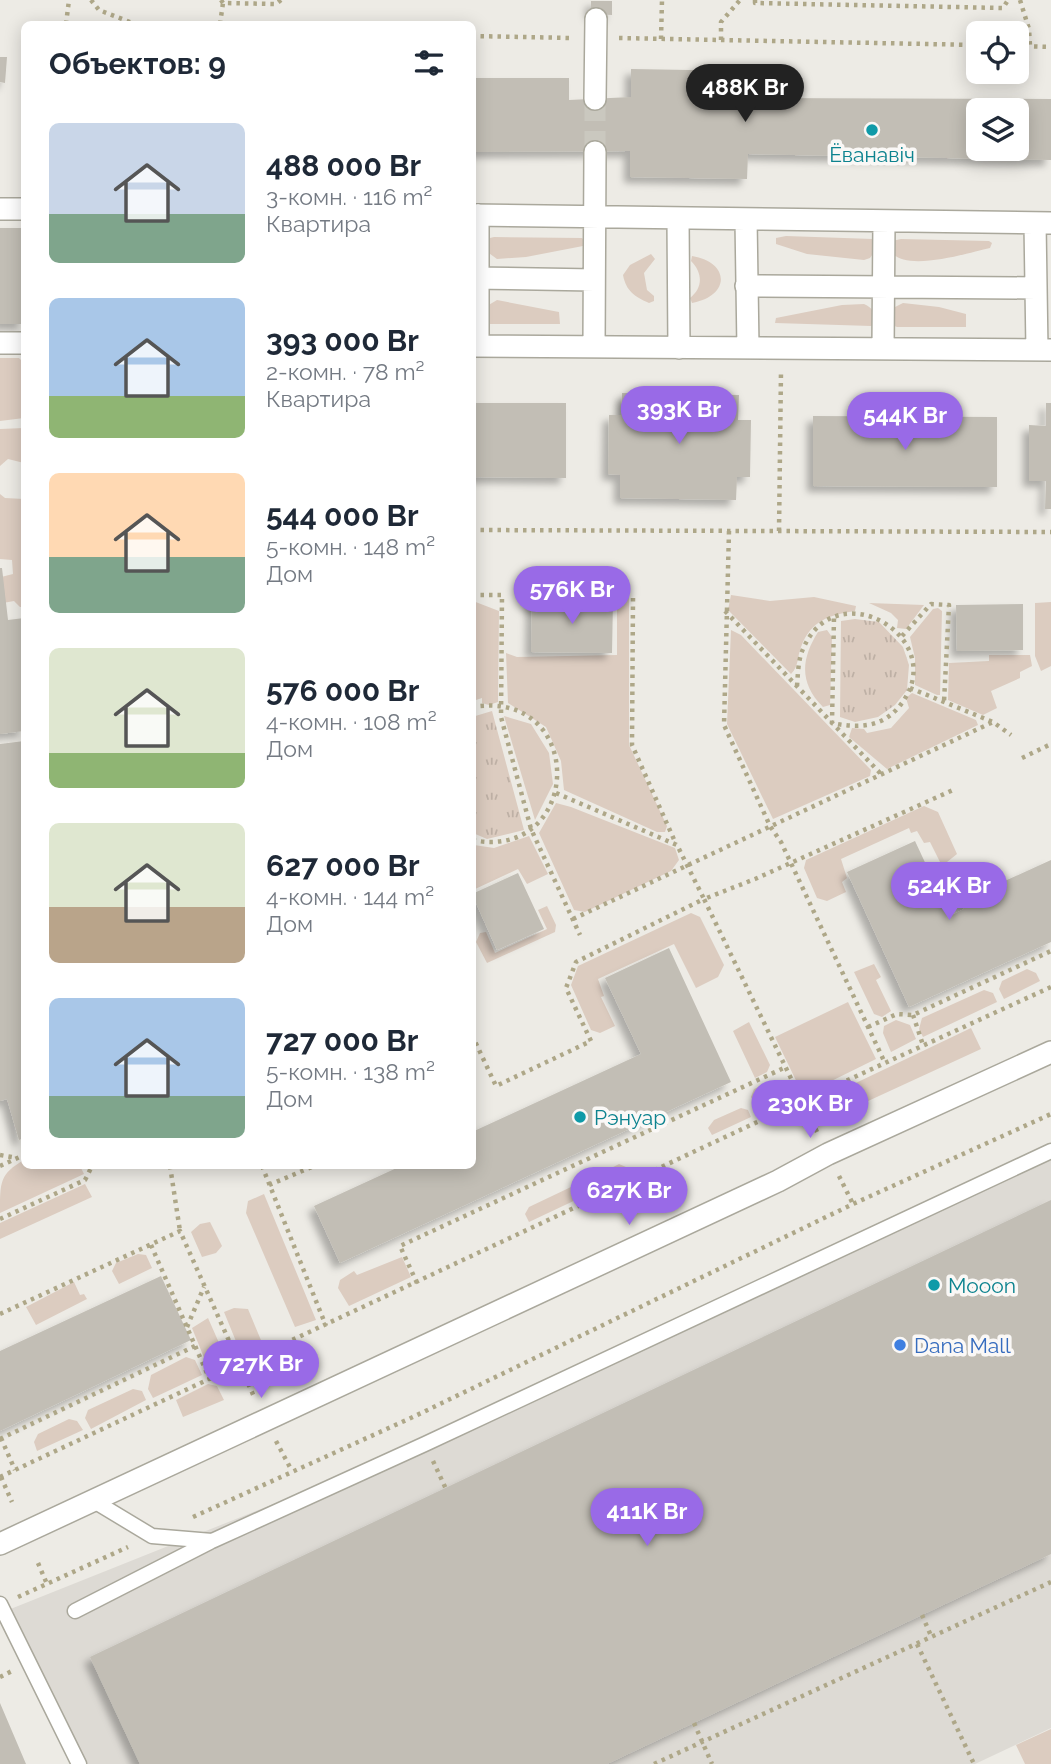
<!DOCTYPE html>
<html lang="ru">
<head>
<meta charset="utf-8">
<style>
	:root { --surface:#fff; --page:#f2f2f3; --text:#1f2937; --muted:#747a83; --accent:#996ae7 }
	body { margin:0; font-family:Raleway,sans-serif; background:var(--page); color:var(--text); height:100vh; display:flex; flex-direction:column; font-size:26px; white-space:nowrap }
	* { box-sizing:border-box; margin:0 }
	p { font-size:23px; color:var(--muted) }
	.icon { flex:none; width:38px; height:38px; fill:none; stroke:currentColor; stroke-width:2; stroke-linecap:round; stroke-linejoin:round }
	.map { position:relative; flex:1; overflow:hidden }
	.panel { position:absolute; left:21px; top:21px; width:455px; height:1148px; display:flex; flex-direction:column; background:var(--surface); border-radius:10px; box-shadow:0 4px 18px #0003 }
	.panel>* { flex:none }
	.controls { position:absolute; left:966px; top:21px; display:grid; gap:14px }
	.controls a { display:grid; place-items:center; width:63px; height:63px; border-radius:10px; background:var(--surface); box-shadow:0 4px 18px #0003; font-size:35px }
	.price { position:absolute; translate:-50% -60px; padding:0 16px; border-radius:24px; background:var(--accent); color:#fff; font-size:23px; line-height:46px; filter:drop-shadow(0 2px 4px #0008) }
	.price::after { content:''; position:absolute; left:50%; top:42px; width:21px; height:16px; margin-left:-10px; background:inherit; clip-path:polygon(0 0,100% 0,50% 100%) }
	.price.current { background:#222; color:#fff }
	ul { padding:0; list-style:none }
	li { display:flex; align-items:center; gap:21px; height:175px; padding:0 28px }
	li span { display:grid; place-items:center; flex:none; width:196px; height:140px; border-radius:10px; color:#555 }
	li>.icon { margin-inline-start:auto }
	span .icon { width:84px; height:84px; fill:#fffc; stroke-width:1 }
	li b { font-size:30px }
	h2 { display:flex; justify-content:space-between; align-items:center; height:84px; padding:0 28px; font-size:30px }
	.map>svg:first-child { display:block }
	.built { fill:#dddad4 }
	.grass { fill:#dcccc0 }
	.park { fill:url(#park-tufts) }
	.building { fill:#c2beb5; fill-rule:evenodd; filter:url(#shadow) }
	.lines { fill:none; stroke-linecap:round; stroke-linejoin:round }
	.street-tunnel { stroke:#cac8bf; stroke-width:21; stroke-dasharray:21 10; stroke-linecap:butt }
	.lane-casing { stroke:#aaa89c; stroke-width:17 }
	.street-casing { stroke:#aaa89c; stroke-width:24 }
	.path { stroke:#aea788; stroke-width:4.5; stroke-dasharray:3.5 5; stroke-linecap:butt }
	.lane { stroke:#fff; stroke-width:14 }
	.street { stroke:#fff; stroke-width:21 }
	.culture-dot { fill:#0f9aa8; stroke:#faf8f6; stroke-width:2.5 }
	.shop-dot { fill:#3f7fe0; stroke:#faf8f6; stroke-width:2.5 }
	.labels { text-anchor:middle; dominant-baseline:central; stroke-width:7; stroke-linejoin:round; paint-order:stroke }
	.culture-label { font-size:21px; fill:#0d838f; stroke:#faf8f6; text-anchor:start }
	.shop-label { font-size:21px; fill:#366cbe; stroke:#faf8f6; text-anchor:start }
</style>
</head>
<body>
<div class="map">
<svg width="1051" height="1764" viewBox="0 0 1051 1764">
	<defs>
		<pattern id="park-tufts" width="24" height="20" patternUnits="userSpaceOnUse" patternTransform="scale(1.75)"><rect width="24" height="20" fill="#dcccc0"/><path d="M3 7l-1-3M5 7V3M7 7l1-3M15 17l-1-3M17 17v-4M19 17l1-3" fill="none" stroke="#beb0a5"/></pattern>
		<filter id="shadow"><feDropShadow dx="-6" dy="6" stdDeviation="3.5" flood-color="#0004"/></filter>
	</defs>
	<rect width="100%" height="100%" fill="#edebe5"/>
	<!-- built -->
	<path class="built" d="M1051,1146V1728L975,1764H79L3,1612L326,1483Z"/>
	<!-- grass -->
	<path class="grass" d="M786,236L873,239L875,251L870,258L864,260L807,254L776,244V238Z
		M494,237L582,238L585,241L583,246L526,257L497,259L486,251V239Z
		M901,239L989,241L992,243L990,248C968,253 910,271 893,254L892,241Z
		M651,254L655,259L644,273L647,290L654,296V301L649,303C635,297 626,291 623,275L630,265Z
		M692,256C730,262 731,296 692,303L690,298C703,288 703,273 691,261Z
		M497,300L559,312L560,324H490L485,322L487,306Z
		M903,303L939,307L966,314V327H897L892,325L893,308Z
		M864,304C873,308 875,313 876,322L871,326L775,323L776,318L842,305Z
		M0,358H19L24,363V418L0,421Z
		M24,428V463L8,459L0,466V429Z
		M0,494L5,498L24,499V607H20L14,601L3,603L1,577L13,574L12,560L0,559Z
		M731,595L770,601L814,597L856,606L855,611C830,615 811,620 801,647C797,657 799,666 791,674L728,610Z
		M629,596V745L667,826L665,832H657L564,790L561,761L546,727L508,703L506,653L517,657L617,655V599Z
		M473,601L499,611L498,702L489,705L482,703V698L473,701Z
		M1051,602V666L1041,671L1035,656V603Z
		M869,603L924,605L906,629L897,628L898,620L891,613Z
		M938,608L942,611L940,695H937L915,685V658L910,637L933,609Z
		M731,630L741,635L871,770L870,776L773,819L727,724Z
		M827,630L832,637L830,705L823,707C799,683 801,659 818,632Z
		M989,655H1030L1032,666L1020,672V678L991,691L997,708L983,715L948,700L949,663L989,661Z
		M912,693L976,720L978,725L887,769L849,737L852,728L864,729L867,733L891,728L909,708L906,698Z
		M504,716L531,724L549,753L553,784L535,820Z
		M556,803L571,807L675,848L679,860L671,871L585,912L574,910L539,833Z
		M924,806L938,812L957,854L942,866L930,842L924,843L917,831L911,833L909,828L841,859L847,878L842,882L846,892L827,901L817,898L804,868L806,860Z
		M529,836L548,874L527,884L518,869L473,890L474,845L494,848Z
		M547,906L556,925L555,932L487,963L476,942L480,933L486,932L495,953L547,929L538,910Z
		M691,913L700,917L724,965L718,977L696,988L674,944L598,979L604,996L601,997L615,1026L600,1033L591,1030L571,985L578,966Z
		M874,964L881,977L876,980L891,1011L882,1017L874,1014L854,972Z
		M1027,969L1036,973L1040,981L1004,999L999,989L1002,981Z
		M984,990L993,993L997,1002L923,1037L919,1029L922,1018Z
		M848,1002L876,1059L803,1095L775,1037Z
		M896,1020L910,1025L916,1039L891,1052L883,1033L884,1026Z
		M749,1022L770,1065L767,1072L755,1078L733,1031Z
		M971,1028L981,1049L829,1119H823L816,1111L818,1101Z
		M772,1081L778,1083L786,1101L760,1114L751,1097L754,1089Z
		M741,1108L748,1110L751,1117L712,1135L708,1128L714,1120Z
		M24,1160V1166H80L84,1174L0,1213C0,1181 0,1174 24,1160Z
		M619,1164L626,1167L630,1174L590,1193L586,1186L590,1179Z
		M85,1184L92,1197L0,1239V1223Z
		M571,1187L579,1189L582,1197L529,1222L525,1214L529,1207Z
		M264,1194L316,1320L295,1327L246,1213L248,1201Z
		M210,1222L222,1246L216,1253L202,1257L191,1232L200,1224Z
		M138,1254L146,1255L152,1268L119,1284L112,1271L116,1263Z
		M402,1257L411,1277L349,1306L338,1288L340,1280L354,1271L357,1275Z
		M74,1282L80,1295L84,1294L87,1299L36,1325L26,1307Z
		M234,1308L248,1309L263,1345L242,1356L224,1312Z
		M208,1318L227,1361L209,1370L192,1328Z
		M186,1357L195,1360L202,1375L153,1398L148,1389L151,1375Z
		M208,1384L217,1386L224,1400L183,1417L176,1400Z
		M133,1389L142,1391L146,1400L91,1429L85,1418L88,1410Z
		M69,1419L77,1421L83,1430L37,1451L34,1442L38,1434Z
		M1051,1729V1764H1025L1016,1745Z"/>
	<!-- park -->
	<path class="park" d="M855,619L879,622L903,647L909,665L907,690L895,705L878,717L855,722L840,717L841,621Z
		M492,711L524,830L487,839L473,833L472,717Z"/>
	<!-- building -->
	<path class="building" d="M591,1H612V15L591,14Z
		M0,57H7L5,83L0,82Z
		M631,69L749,71V98L1051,99V160L748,154L747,179L630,177V151L472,152V78H569V100L631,97ZM978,110H1017V149H978Z
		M0,228H24V324H0Z
		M622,393L739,395L738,420H751L750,477H737L736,500L620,498V475L608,474L609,415H621Z
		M472,403H566V478L472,477Z
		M1046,403H1051V509H1045L1046,481H1029V425L1046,426Z
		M813,416L997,417V487L813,486Z
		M0,568H2L8,620L24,618V731L0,734Z
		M532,599L613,601L612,653L531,652Z
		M1023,604V650L957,651L956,605Z
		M24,741V1138L19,1140L7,1099L0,1101V744Z
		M915,841L950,916L964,909L961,901L1051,860V942L909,1007L847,872Z
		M518,873L544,929L497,950L472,894Z
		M669,948L731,1082L340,1263L314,1206L401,1166H472V1132L641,1054L605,978Z
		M1051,1200V1554L607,1764H140L90,1657Z
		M161,1276L191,1340L0,1431V1351Z
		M0,1703L26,1764H0Z"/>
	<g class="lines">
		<!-- street-tunnel -->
		<path class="street-tunnel" d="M595,152V99"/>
		<!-- lane casing -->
		<g class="lane-casing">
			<path id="lane" d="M94,1501L152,1536L212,1541L425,1444L1051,1151
				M0,1604L79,1764
				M75,1611L210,1542"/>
		</g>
		<!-- street casing -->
		<g class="street-casing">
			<path id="street" d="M595,99L596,19
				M0,209H24
				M472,215L1051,223
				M478,215V346
				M678,218L679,348
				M746,219L748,348
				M1035,223L1037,350
				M472,278L594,280
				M746,286L1036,288
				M0,343H24
				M472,346L1051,350
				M594,347L595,152
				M883,349L884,221
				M0,1544L778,1181L828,1154L1051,1052"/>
		</g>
		<!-- path -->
		<path class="path" d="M91,0L99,10L135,24
			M221,0L223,3L276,4L281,0
			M755,0V3L1003,8L1008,0
			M1020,0L1029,29L1030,46
			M66,24L69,0
			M220,24L223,3
			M472,36L571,38
			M619,38L978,45
			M661,39L662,0
			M721,40V22L740,0
			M1017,46L1051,47
			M472,530L1051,532
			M729,531L724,725L770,826L781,842L885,1063
			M779,531L781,371
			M472,595H502L501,717L531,829L580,935
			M633,598L632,745L676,844
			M725,611L881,774
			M902,636L931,604L949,605L944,702
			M797,686C798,674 798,660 803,649C837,568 957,642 897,709C880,728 856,728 832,723L834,617
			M910,688L993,722L1011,735
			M472,707C588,688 583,862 472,840
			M1022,758L1051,744
			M556,793L677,845L704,899L755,879L953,790
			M573,919L993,722
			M913,1015L923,1045
			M868,1027L897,1014L913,1015L1051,951
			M472,1035L496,1086L591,1041L566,988L576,962L704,899L818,1134
			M0,1155L17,1158
			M0,1166L24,1155
			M170,1166L180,1231
			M262,1166L326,1326
			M839,1176L853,1204
			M269,1185L314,1166
			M0,1219L85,1180L92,1166
			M151,1245L210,1380
			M417,1283L400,1246L786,1067
			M0,1314L180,1231L255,1399
			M187,1327L204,1287
			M1,1438L15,1470
			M0,1439L195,1346
			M276,1441L292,1471
			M433,1461L446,1489
			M0,1477L802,1101L1051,987
			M1,1477L12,1502
			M193,1517L413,1417L853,1204L1051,1114
			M38,1563L47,1584
			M18,1597L128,1547
			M922,1615L932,1638
			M917,1644L974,1764
			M0,1677L12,1671
			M694,1723L712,1764
			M654,1764L1051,1582"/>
		<!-- lane -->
		<use href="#lane" class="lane"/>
		<!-- street -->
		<use href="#street" class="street"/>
	</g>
	<!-- markers -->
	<g class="culture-dot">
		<circle cx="872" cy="130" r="7"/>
		<circle cx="580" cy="1117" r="7"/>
		<circle cx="934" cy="1285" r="7"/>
	</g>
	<circle class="shop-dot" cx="900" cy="1345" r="7"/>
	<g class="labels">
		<!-- culture labels -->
		<g class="culture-label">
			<text x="872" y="154" text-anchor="middle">Ёванавіч</text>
			<text x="594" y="1117">Рэнуар</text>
			<text x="948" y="1285">Mooon</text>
		</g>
		<!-- shop labels -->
		<g class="shop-label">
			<text x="914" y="1345">Dana Mall</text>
		</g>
	</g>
</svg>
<div class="controls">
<a><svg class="icon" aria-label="locate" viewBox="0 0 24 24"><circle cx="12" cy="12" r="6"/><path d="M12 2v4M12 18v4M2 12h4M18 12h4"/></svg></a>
<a><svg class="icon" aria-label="layers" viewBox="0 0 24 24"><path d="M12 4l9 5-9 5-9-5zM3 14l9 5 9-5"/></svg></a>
</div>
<b class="price current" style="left:745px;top:124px">488K Br</b>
<b class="price" style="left:679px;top:446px">393K Br</b>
<b class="price" style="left:905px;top:452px">544K Br</b>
<b class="price" style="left:572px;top:626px">576K Br</b>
<b class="price" style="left:949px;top:922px">524K Br</b>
<b class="price" style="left:810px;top:1140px">230K Br</b>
<b class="price" style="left:629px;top:1227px">627K Br</b>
<b class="price" style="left:261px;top:1400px">727K Br</b>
<b class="price" style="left:647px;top:1548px">411K Br</b>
<section class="panel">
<h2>Объектов: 9<svg class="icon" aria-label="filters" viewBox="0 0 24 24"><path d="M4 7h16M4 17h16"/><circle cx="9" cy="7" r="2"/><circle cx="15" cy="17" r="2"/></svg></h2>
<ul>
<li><span style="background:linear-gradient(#c9d6e8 65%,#7fa58c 0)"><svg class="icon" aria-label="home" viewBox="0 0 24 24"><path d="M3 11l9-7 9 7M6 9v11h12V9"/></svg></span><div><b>488 000 Br</b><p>3-комн. · 116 m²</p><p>Квартира</p></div></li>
<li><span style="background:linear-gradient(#a9c7e8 70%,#8fb573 0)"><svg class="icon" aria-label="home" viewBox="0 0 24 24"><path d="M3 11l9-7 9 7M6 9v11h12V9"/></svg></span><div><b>393 000 Br</b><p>2-комн. · 78 m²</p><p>Квартира</p></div></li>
<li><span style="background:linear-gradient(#ffd9b3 60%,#7fa58c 0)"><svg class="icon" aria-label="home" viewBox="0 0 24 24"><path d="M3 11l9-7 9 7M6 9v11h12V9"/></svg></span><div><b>544 000 Br</b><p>5-комн. · 148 m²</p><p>Дом</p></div></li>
<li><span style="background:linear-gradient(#dfe7d0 75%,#8fb573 0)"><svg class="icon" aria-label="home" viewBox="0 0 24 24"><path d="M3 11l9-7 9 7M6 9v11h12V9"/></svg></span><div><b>576 000 Br</b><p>4-комн. · 108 m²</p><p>Дом</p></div></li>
<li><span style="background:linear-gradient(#dfe7d0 60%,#b9a48a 0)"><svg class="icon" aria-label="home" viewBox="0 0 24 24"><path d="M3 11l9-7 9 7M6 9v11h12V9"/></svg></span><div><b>627 000 Br</b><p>4-комн. · 144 m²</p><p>Дом</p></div></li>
<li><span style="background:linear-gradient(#a9c7e8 70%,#7fa58c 0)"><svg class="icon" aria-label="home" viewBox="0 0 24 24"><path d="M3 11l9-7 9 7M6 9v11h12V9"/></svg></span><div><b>727 000 Br</b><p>5-комн. · 138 m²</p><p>Дом</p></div></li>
</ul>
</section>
</div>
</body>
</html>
